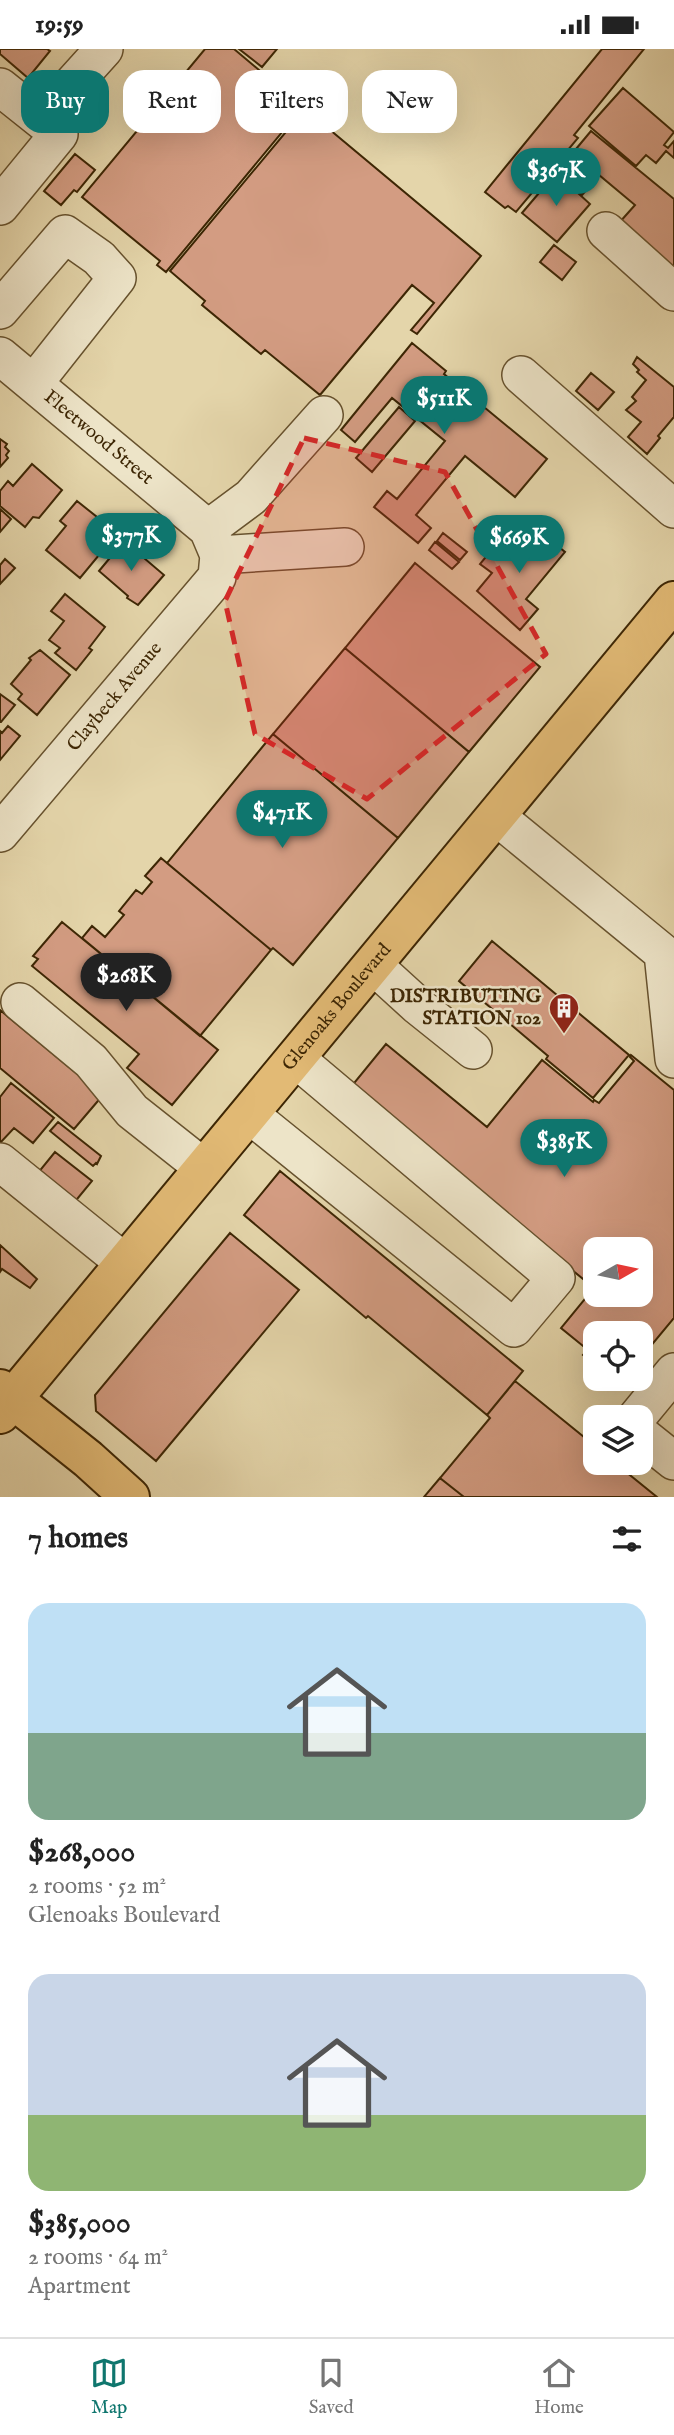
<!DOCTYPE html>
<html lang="en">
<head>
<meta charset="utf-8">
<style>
	:root { --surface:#fff; --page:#f2f2f2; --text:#222; --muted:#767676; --line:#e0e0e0; --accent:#0f766e }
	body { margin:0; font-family:"IM FELL English",serif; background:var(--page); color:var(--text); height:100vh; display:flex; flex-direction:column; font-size:26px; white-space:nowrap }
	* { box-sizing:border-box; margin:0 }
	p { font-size:23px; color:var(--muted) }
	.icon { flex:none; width:38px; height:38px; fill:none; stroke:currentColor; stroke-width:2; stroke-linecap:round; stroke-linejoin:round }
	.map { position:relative; height:1448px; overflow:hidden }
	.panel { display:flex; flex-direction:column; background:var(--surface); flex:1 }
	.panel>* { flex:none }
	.hud { position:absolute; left:21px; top:21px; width:634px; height:63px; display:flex; gap:14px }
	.needle { width:46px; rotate:81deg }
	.tools { position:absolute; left:583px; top:1188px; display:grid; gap:14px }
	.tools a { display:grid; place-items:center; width:70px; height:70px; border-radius:14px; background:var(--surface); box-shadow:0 7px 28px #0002; font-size:35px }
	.price { position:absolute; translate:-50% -60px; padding:0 16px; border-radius:24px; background:var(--accent); color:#fff; font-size:23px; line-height:46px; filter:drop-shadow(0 2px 4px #0008) }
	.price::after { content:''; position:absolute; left:50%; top:42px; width:21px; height:16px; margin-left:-10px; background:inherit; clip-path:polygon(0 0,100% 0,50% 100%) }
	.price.active { background:#222; color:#fff }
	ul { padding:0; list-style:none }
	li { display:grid; align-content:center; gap:14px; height:371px; padding:0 28px }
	li span { display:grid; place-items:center; height:217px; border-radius:21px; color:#555 }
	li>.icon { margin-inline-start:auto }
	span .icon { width:126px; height:126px; fill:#fffc; stroke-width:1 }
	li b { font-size:30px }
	h2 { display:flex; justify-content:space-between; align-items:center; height:84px; padding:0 28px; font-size:30px }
	.tag { padding:0 24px; border-radius:21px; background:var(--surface); box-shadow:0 7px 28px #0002; font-size:24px; line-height:63px }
	.tag.active { background:var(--accent); color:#fff }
	.status { display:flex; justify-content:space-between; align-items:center; height:49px; padding:0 35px; background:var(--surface); direction:ltr }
	.status svg { height:19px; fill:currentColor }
	.dock { display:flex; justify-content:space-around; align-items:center; height:98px; border-top:2px solid var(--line); background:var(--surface); font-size:19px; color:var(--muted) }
	.dock a { display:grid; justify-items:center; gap:4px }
	.dock .active { color:var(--accent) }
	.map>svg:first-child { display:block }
	.building { fill:#d39c82; stroke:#3d2604; stroke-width:2; fill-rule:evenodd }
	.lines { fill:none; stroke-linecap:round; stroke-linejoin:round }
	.minor-casing { stroke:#67522e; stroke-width:40 }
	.major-casing { stroke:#3d2604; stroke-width:42 }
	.minor { stroke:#ede4c8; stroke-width:37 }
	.major { stroke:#e2ba75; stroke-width:38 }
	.marked { fill:#d62828; fill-opacity:0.2; stroke:#d62828; stroke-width:5; stroke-dasharray:14 9; stroke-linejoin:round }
	.labels { text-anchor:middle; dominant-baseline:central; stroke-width:5; stroke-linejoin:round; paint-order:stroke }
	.street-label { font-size:19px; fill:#3d2604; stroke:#ede4c8 }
	.poi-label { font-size:19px; font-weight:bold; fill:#3d2604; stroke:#ede4c8; text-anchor:end }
</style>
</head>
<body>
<div class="status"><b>19:59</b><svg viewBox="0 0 49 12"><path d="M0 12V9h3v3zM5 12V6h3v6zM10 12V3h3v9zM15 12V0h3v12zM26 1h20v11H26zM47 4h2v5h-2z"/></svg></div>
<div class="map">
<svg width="674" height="1448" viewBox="0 0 674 1448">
	<rect width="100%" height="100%" fill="#e4d5aa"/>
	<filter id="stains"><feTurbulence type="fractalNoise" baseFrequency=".00286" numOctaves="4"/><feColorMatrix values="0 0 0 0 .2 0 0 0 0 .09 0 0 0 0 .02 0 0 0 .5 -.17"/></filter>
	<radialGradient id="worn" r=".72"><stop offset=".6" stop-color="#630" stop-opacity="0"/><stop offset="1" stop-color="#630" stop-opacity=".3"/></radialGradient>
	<!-- building -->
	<path class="building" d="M0,0H47L50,2L28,29L0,5Z
		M205,0H234L303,58L166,223L157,216L160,212L82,148Z
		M239,0H277L262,18Z
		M602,0H644L574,86L578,89L516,163L508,157L505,159L485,143Z
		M623,39L674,83L664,96L668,99L674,92V109L666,102L656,114L646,106L636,117L589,77Z
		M305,60L481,207L417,285L411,281L434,254L412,236L320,346L265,301L261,305L202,256L205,252L170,222Z
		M591,82L674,150V220L619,174L635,156L599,126L582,146L556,124Z
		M75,105L95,121L77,143L74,141L61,156L44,142Z
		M556,124L590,155L557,193L522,164Z
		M554,196L576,213L562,231L540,213Z
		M412,294L446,322L444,325L547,410L515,448L465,407L416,466L431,479L418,494L374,458L387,442L397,450L445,392L392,349L355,393L341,381Z
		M637,308L674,338V368L658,387L660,389L647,405L628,388L641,373L626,361L636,352L632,348L646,331L637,323L639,321L633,315Z
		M591,324L614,343L598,361L576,342Z
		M399,358L415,372L372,423L356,409Z
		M0,390L7,395L5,398L9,402L6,406L8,409L0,418Z
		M32,415L62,441L39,469L33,468L25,478L0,457V442L8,432L13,437Z
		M77,452L97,468L94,472L114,488L80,529L46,501L66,477L60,472Z
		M0,460L11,470L0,483Z
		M533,477L565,503L526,550L538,560L520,581L477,542L492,524L480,515L498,493L509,502L510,500L513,502Z
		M443,484L467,503L460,511L437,492Z
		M124,492L164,526L138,556L127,549L128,547L99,522Z
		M435,493L459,513L452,520L429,501Z
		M5,510L15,519L0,535V516Z
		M415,514L540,618L469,703L345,599Z
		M65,545L105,578L89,599L92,601L76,621L55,604L60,599L49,591L64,572L51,562Z
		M345,599L469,703L398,789L273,685Z
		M40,601L70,626L37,666L18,650L22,645L11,635L31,611L29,609Z
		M0,645L15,656L1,673H0Z
		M8,677L20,687L0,711V682L2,684Z
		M273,685L398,789L293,916L273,899L271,901L167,814Z
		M161,809L271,901L200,987L82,889L92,877L105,888L124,866L119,862L136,841L142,845L152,833L145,827Z
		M62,873L218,1001L172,1056L127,1019L139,1005L32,917L38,910L33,907Z
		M492,892L629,1006L593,1049L546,1010L548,1007L459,932Z
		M0,961L103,1046L74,1080L0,1019Z
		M386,995L487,1078L542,1011L593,1053L594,1051L599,1054L634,1012L630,1008L631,1006L674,1041V1269L640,1310V1284H595V1316L583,1306L588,1301L561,1279L594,1239L350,1039ZM595,1200H640V1246H595Z
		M11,1034L54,1069L33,1094L14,1079L0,1094V1048Z
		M58,1073L101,1107L97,1115L96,1114L93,1117L50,1082Z
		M55,1103L92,1132L73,1155L37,1125Z
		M280,1122L523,1322L487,1366L368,1267L366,1269L244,1166Z
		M230,1184L299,1241L156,1412L96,1362L95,1346Z
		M0,1196L37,1230L30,1239L2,1220L0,1223Z
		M515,1332L595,1397V1414H615L657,1448H464L440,1429L490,1369L487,1366Z
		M440,1429L464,1448H424Z"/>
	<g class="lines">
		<!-- minor casing -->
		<g class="minor-casing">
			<g id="minor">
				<path d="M0,38L59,85L0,157"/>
				<path d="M41,70L104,0"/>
				<path d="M606,182L674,243"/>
				<path d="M0,261L65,185L99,209L117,229L34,334"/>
				<path id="s1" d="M0,307L208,480L219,506L217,528L0,784"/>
				<path d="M521,326L674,460"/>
				<path d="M208,480L251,448L324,366"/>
				<path d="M219,506L345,498"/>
				<path d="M496,767L663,904L674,1010"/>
				<path d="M373,916L418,957L473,1001"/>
				<path d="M20,953L91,1012L132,1062L204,1119"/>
				<path d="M249,1065L514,1279L556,1229L295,1009"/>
				<path d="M0,1113L125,1214"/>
				<path d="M637,1368L674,1323"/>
				<path d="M640,1385L674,1412"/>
			</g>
		</g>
		<!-- major casing -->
		<g class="major-casing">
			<g id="major">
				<path d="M0,1340L88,1410L130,1448"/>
				<path id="s2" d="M0,1365L674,552"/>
			</g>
		</g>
		<!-- minor -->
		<use href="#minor" class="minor"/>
		<!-- major -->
		<use href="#major" class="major"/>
	</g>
	<!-- marked area -->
	<path class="marked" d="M304,389L445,423L546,605L367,750L255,685L225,552Z"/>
	<!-- icons -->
	<defs>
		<g id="building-pin" transform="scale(1.575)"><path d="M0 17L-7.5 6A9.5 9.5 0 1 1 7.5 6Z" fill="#8f2418" stroke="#ede4c8"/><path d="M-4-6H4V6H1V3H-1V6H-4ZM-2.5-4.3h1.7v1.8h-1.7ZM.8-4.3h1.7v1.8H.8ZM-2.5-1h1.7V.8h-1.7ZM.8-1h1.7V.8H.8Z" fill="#fff"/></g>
	</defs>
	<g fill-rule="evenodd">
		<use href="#building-pin" x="564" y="959"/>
	</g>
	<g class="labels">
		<!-- street labels -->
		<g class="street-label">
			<text stroke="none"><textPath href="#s1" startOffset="128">Fleetwood Street</textPath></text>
			<text transform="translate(115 648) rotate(-50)">Claybeck Avenue</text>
			<text stroke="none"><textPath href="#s2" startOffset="528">Glenoaks Boulevard</textPath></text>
		</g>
		<!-- poi labels -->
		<g class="poi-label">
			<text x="541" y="948">DISTRIBUTING<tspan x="541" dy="22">STATION 102</tspan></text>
		</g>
	</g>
	<rect width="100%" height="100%" filter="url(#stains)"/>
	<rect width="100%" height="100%" fill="url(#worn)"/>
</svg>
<div class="tools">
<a><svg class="needle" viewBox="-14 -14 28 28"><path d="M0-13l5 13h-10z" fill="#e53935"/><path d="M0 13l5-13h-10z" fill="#767676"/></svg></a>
<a><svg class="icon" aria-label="locate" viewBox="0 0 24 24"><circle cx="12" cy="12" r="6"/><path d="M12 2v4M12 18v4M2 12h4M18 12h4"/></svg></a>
<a><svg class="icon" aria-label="layers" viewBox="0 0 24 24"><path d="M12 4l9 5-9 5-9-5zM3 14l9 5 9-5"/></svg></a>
</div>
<b class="price" style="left:556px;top:159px">$367K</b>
<b class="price" style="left:444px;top:387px">$511K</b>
<b class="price" style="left:131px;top:524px">$377K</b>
<b class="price" style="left:519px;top:526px">$669K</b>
<b class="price" style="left:282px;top:801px">$471K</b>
<b class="price active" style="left:126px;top:964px">$268K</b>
<b class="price" style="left:564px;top:1130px">$385K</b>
<div class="hud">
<a class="tag active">Buy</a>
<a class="tag">Rent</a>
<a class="tag">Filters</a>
<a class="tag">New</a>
</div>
</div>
<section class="panel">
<h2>7 homes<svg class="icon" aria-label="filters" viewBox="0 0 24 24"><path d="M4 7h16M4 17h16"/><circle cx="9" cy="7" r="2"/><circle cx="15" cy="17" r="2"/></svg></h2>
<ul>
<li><span style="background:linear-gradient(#bfe0f5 60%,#7fa58c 0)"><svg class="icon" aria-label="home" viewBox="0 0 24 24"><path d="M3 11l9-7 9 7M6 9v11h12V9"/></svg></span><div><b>$268,000</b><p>2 rooms · 52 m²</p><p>Glenoaks Boulevard</p></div></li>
<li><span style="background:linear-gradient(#c9d6e8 65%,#8fb573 0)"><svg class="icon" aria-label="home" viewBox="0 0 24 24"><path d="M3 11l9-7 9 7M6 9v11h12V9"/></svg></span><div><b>$385,000</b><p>2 rooms · 64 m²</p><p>Apartment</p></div></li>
</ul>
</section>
<nav class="dock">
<a class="active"><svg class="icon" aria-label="map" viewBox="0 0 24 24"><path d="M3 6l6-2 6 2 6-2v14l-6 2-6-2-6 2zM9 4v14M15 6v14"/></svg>Map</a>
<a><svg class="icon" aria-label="saved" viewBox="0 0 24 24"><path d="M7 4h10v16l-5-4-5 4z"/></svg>Saved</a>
<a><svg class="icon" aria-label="home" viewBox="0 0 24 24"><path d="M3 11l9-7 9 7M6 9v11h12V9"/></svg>Home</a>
</nav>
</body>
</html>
